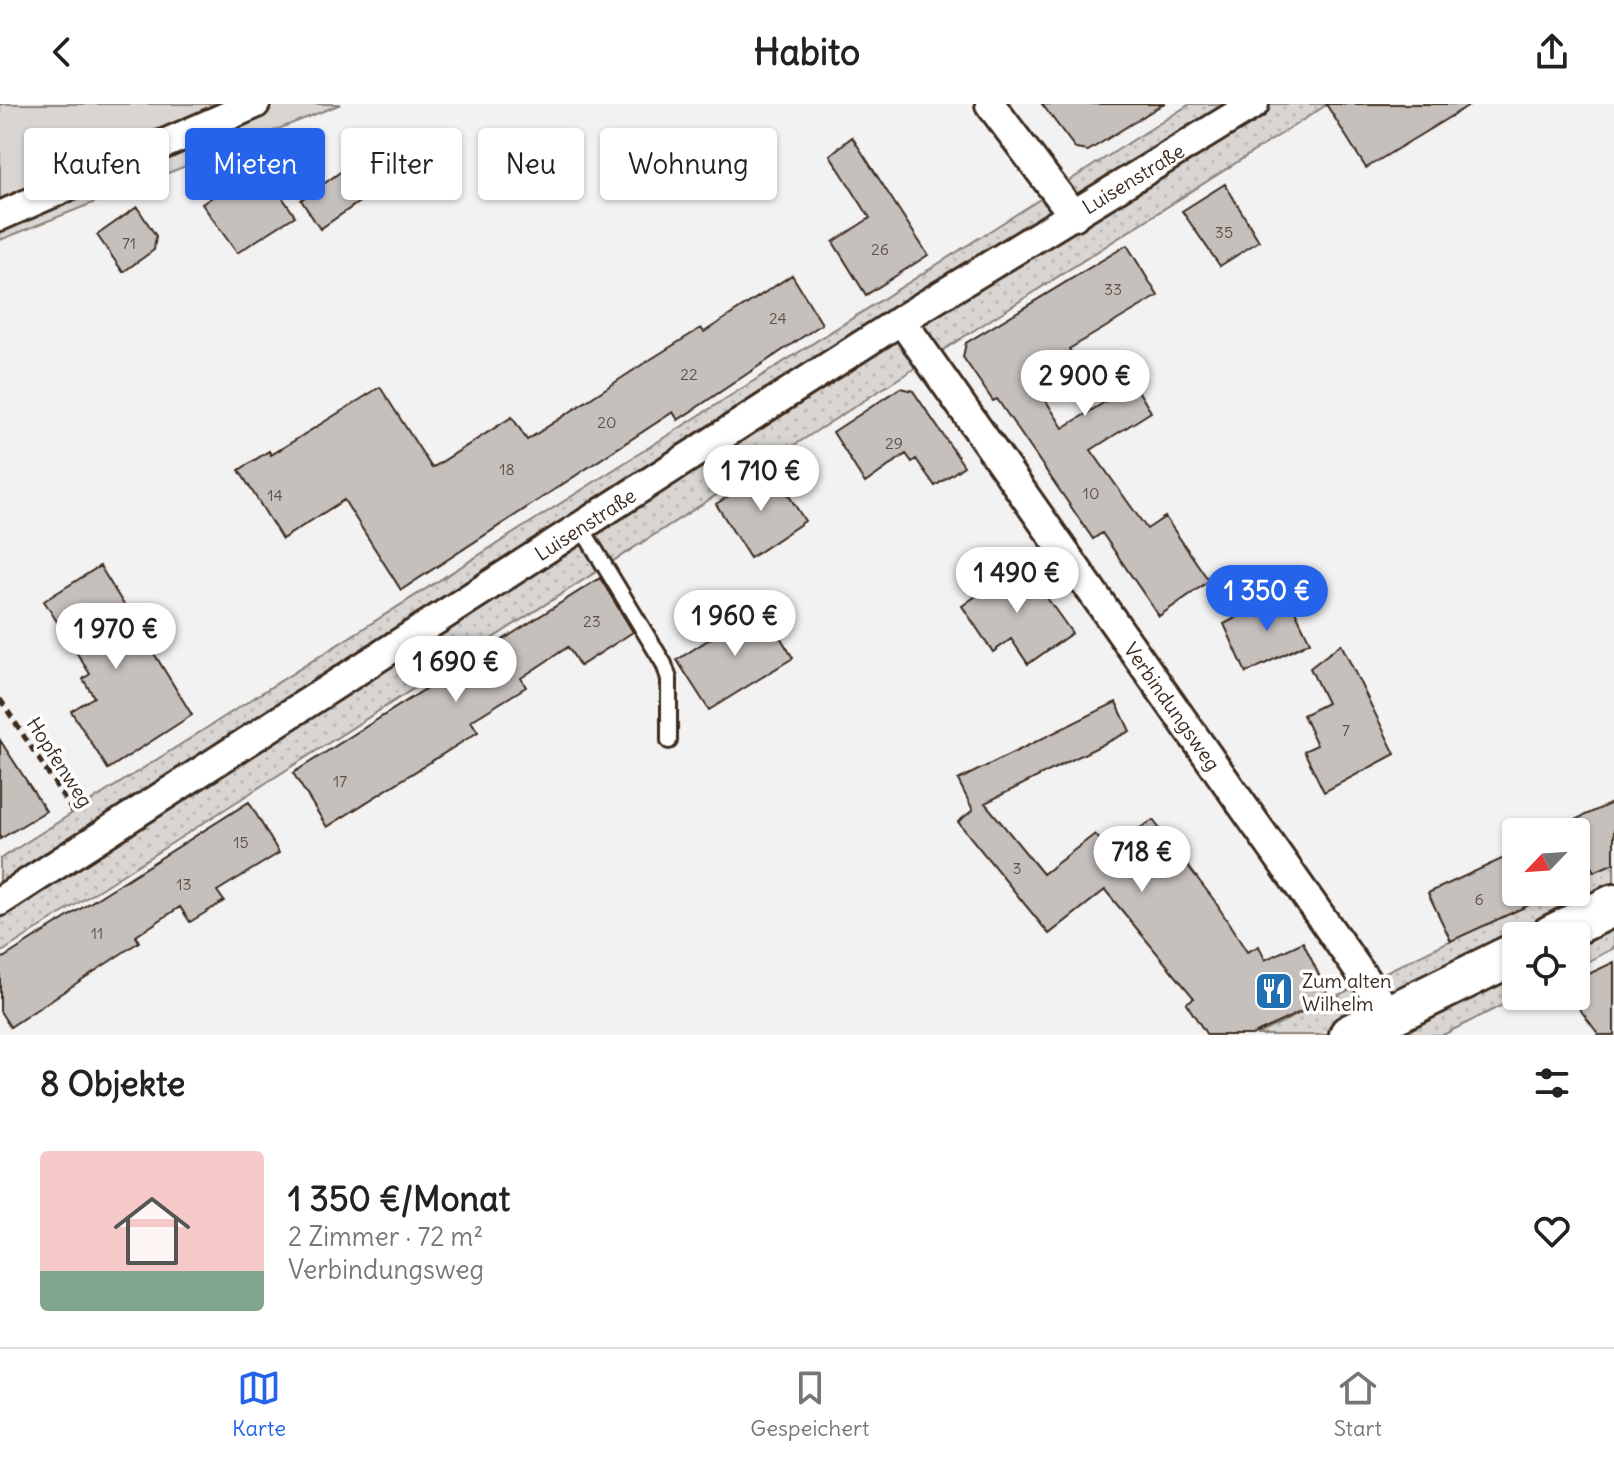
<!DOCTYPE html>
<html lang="de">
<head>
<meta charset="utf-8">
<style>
	:root { --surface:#fff; --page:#f2f2f2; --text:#222; --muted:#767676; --line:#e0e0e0; --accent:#2563eb }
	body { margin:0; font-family:Delius,sans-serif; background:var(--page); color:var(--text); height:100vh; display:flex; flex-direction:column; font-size:30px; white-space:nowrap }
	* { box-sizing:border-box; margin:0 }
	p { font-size:26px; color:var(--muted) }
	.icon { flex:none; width:44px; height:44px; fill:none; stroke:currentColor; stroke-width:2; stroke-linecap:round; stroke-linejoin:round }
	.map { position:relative; height:931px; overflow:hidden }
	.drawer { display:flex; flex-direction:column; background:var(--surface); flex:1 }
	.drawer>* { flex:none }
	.top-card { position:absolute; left:24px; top:24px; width:800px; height:72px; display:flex; gap:16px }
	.needle { width:52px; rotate:245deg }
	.fabs { position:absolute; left:1502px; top:714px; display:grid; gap:16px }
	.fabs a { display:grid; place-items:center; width:88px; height:88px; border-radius:8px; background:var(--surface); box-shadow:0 2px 6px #0004; font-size:40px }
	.price { position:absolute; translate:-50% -68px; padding:0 18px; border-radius:28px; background:#fff; color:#222; font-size:26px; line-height:52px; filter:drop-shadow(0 2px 4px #0008) }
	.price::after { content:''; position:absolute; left:50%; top:48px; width:24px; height:18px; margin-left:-12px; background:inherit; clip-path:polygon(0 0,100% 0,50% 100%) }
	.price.active { background:var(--accent); color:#fff }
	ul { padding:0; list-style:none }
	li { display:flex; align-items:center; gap:24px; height:200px; padding:0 40px }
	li+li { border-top:2px solid var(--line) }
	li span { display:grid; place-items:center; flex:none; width:224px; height:160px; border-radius:8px; color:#555 }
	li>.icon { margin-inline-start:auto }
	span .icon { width:96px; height:96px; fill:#fffc; stroke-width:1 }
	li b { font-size:34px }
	h2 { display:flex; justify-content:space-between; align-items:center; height:96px; padding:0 40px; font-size:34px }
	.pill { padding:0 28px; border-radius:8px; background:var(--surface); box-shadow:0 2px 6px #0004; font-size:28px; line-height:72px }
	.pill.active { background:var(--accent); color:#fff }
	header { display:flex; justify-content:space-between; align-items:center; height:104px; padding:0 40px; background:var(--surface); font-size:36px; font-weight:700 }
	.menu { display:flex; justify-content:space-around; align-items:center; height:112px; border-top:2px solid var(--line); background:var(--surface); font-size:22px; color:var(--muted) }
	.menu a { display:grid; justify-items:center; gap:4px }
	.menu .active { color:var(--accent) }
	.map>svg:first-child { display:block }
	.grass { fill:url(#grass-dots); stroke:#8a8078; stroke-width:2 }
	.park { fill:#d8d5d2; stroke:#8a8078; stroke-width:2 }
	.building { fill:#c6c0bd; stroke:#3b2a1e; stroke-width:2 }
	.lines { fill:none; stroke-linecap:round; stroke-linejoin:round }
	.lane-casing { stroke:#3b2a1e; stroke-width:20 }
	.street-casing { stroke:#3b2a1e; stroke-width:34 }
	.secondary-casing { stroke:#3b2a1e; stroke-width:46 }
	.path { stroke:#3b2a1e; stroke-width:5; stroke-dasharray:8 6; stroke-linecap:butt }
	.lane { stroke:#fff; stroke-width:14 }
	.street { stroke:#fff; stroke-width:28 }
	.secondary { stroke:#fff; stroke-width:40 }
	.labels { text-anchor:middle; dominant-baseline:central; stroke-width:7; stroke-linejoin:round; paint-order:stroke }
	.number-label { font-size:16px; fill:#5e5046 }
	.street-label { font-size:20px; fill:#3b2a1e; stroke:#fff }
	.poi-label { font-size:20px; fill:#3b2a1e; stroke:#fff; text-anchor:start }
</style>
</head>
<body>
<header><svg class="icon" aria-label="back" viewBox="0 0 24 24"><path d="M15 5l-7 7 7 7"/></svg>Habito<svg class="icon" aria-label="share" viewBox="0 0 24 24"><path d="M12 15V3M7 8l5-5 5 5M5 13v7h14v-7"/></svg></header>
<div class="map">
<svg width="1614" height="931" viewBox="0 0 1614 931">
	<defs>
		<pattern id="grass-dots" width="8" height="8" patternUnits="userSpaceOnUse" patternTransform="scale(2)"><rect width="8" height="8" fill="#d8d5d2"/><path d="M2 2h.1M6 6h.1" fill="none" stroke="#bab7b4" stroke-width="1.8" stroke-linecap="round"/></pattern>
	</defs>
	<rect width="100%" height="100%" fill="#f3f2f2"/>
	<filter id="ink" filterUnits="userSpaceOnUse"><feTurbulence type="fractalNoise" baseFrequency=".0125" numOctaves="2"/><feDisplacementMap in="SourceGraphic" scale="16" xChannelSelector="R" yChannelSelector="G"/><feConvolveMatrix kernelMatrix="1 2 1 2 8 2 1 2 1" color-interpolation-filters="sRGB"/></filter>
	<g filter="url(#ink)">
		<!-- grass -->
		<path class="grass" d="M1190,0H1328L0,849V755Z
			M1614,757V844L1576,864V832H1516V892H1520L1443,931H1256L1550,788H1576V775Z"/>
		<!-- park -->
		<path class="park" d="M0,0H341L0,136Z"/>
		<!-- building -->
		<path class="building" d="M1042,0H1163L1088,47L1076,45Z
			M1326,0H1471L1366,64Z
			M852,33L928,151L866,191L833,138L870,114L830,51Z
			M377,42L397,72L320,125L301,96Z
			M260,61L295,112L237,149L202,100Z
			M1225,80L1259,137L1220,162L1182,107Z
			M137,103L156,132L154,146L123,168L97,131Z
			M1127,141L1158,192L1069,245L1071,248L1031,273L1063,324L1134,280L1151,308L1091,346L1147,425L1165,413L1209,477L1159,512L1102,429L1093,435L997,295L993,297L963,253L966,239Z
			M792,171L822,220L678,316L673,308L401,486L344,396L282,435L239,366L269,347L271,351L380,283L432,364L512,313L527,336L643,260L701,224L704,228Z
			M900,284L913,287L964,362L935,382L916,355L912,358L906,350L865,379L833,328Z
			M772,365L805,417L750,454L716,400Z
			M1022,459L1072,529L1028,560L1011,535L993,548L962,502Z
			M100,462L192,611L108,665L71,607L94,593L83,575L90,570L44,497Z
			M600,474L633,528L580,562L568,543L521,574L526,583L471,617L478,628L327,723L293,669Z
			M1286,488L1310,538L1246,569L1224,520Z
			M761,502L793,554L709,606L677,556Z
			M1341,540L1395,650L1324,688L1304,647L1317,641L1303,611L1327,599L1310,564Z
			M1116,598L1130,627L985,699L1043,770L1095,730L1107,744L1153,716L1214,796L1247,848L1259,842L1265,856L1303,838L1330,894L1252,931H1207L1186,899L1194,894L1105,786L1049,830L958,718L973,706L958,676Z
			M0,636L46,707L0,735Z
			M249,698L279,749L217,787L224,797L190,818L180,803L136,832L139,838L10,923L0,907V856Z
			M1614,698V759L1594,768L1570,718Z
			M1506,753L1516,773V788H1523L1529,801L1451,837L1428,789Z
			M1614,858V931H1599L1576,900V876Z"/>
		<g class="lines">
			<!-- lane casing -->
			<g class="lane-casing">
				<path id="lane" d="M581,423L664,560L669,575V637"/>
			</g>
			<!-- street casing -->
			<g class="street-casing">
				<g id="street">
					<path d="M990,0L1074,112"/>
					<path d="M0,112L255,0"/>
					<path id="s1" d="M901,216L1390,911"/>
					<path id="s2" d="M0,797L901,216L1254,0"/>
				</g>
			</g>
			<!-- secondary casing -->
			<g class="secondary-casing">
				<path id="secondary" d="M1551,832L1614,801
					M1350,931L1516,849"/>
			</g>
			<!-- path -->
			<path class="path" d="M0,595L75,711"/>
			<!-- lane -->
			<use href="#lane" class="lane"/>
			<!-- street -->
			<use href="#street" class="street"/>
			<!-- secondary -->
			<use href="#secondary" class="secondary"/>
		</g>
	</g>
	<!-- icons -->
	<defs>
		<g id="restaurant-square" transform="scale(2)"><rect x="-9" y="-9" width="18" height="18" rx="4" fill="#1f6fb2" stroke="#fff"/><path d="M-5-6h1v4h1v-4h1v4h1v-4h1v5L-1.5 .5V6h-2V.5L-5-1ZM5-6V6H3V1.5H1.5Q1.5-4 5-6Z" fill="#fff"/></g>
	</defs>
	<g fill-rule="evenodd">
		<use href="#restaurant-square" x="1274" y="887"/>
	</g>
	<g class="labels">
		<!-- number labels -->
		<g class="number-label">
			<text x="1224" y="128">35</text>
			<text x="129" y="139">71</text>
			<text x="880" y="145">26</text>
			<text x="1113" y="185">33</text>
			<text x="778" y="214">24</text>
			<text x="689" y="270">22</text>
			<text x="607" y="318">20</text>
			<text x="894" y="339">29</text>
			<text x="507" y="365">18</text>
			<text x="1091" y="389">10</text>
			<text x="275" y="391">14</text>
			<text x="592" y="517">23</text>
			<text x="1346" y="626">7</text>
			<text x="340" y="677">17</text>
			<text x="241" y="738">15</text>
			<text x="1017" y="764">3</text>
			<text x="184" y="780">13</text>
			<text x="1479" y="795">6</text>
			<text x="97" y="829">11</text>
		</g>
		<!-- street labels -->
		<g class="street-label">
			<text stroke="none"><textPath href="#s2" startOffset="1344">Luisenstraße</textPath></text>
			<text stroke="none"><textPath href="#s2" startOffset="696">Luisenstraße</textPath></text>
			<text stroke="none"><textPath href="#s1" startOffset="472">Verbindungsweg</textPath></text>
			<text transform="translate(60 658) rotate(57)">Hopfenweg</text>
		</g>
		<!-- poi labels -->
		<g class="poi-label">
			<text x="1302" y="876">Zum alten<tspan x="1302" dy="23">Wilhelm</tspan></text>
		</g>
	</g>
</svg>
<div class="fabs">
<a><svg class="needle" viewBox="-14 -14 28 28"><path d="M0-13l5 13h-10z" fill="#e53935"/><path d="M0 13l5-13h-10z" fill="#767676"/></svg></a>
<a><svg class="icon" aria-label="locate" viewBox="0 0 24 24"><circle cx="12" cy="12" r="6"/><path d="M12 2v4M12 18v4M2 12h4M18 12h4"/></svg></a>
</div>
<b class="price" style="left:1085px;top:314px">2 900 €</b>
<b class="price" style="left:761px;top:409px">1 710 €</b>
<b class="price" style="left:1017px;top:511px">1 490 €</b>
<b class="price active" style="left:1267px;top:529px">1 350 €</b>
<b class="price" style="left:735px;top:554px">1 960 €</b>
<b class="price" style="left:116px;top:567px">1 970 €</b>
<b class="price" style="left:456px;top:600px">1 690 €</b>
<b class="price" style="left:1142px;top:790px">718 €</b>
<div class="top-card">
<a class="pill">Kaufen</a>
<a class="pill active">Mieten</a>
<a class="pill">Filter</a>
<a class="pill">Neu</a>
<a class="pill">Wohnung</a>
</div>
</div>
<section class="drawer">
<h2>8 Objekte<svg class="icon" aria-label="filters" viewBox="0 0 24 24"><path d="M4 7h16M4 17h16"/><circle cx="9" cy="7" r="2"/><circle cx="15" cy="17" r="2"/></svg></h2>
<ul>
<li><span style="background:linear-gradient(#f6c9c9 75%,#7fa58c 0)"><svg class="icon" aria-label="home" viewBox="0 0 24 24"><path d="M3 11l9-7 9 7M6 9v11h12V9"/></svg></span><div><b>1 350 €/Monat</b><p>2 Zimmer · 72 m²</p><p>Verbindungsweg</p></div><svg class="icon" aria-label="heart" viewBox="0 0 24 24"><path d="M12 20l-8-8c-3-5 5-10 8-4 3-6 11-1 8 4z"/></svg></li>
</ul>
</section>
<nav class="menu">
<a class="active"><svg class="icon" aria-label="map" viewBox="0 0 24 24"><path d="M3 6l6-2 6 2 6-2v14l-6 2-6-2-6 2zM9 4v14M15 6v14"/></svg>Karte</a>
<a><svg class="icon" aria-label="saved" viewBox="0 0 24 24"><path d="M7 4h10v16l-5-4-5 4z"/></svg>Gespeichert</a>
<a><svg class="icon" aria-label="home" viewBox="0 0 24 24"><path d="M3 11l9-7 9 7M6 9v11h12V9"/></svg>Start</a>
</nav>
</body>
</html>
